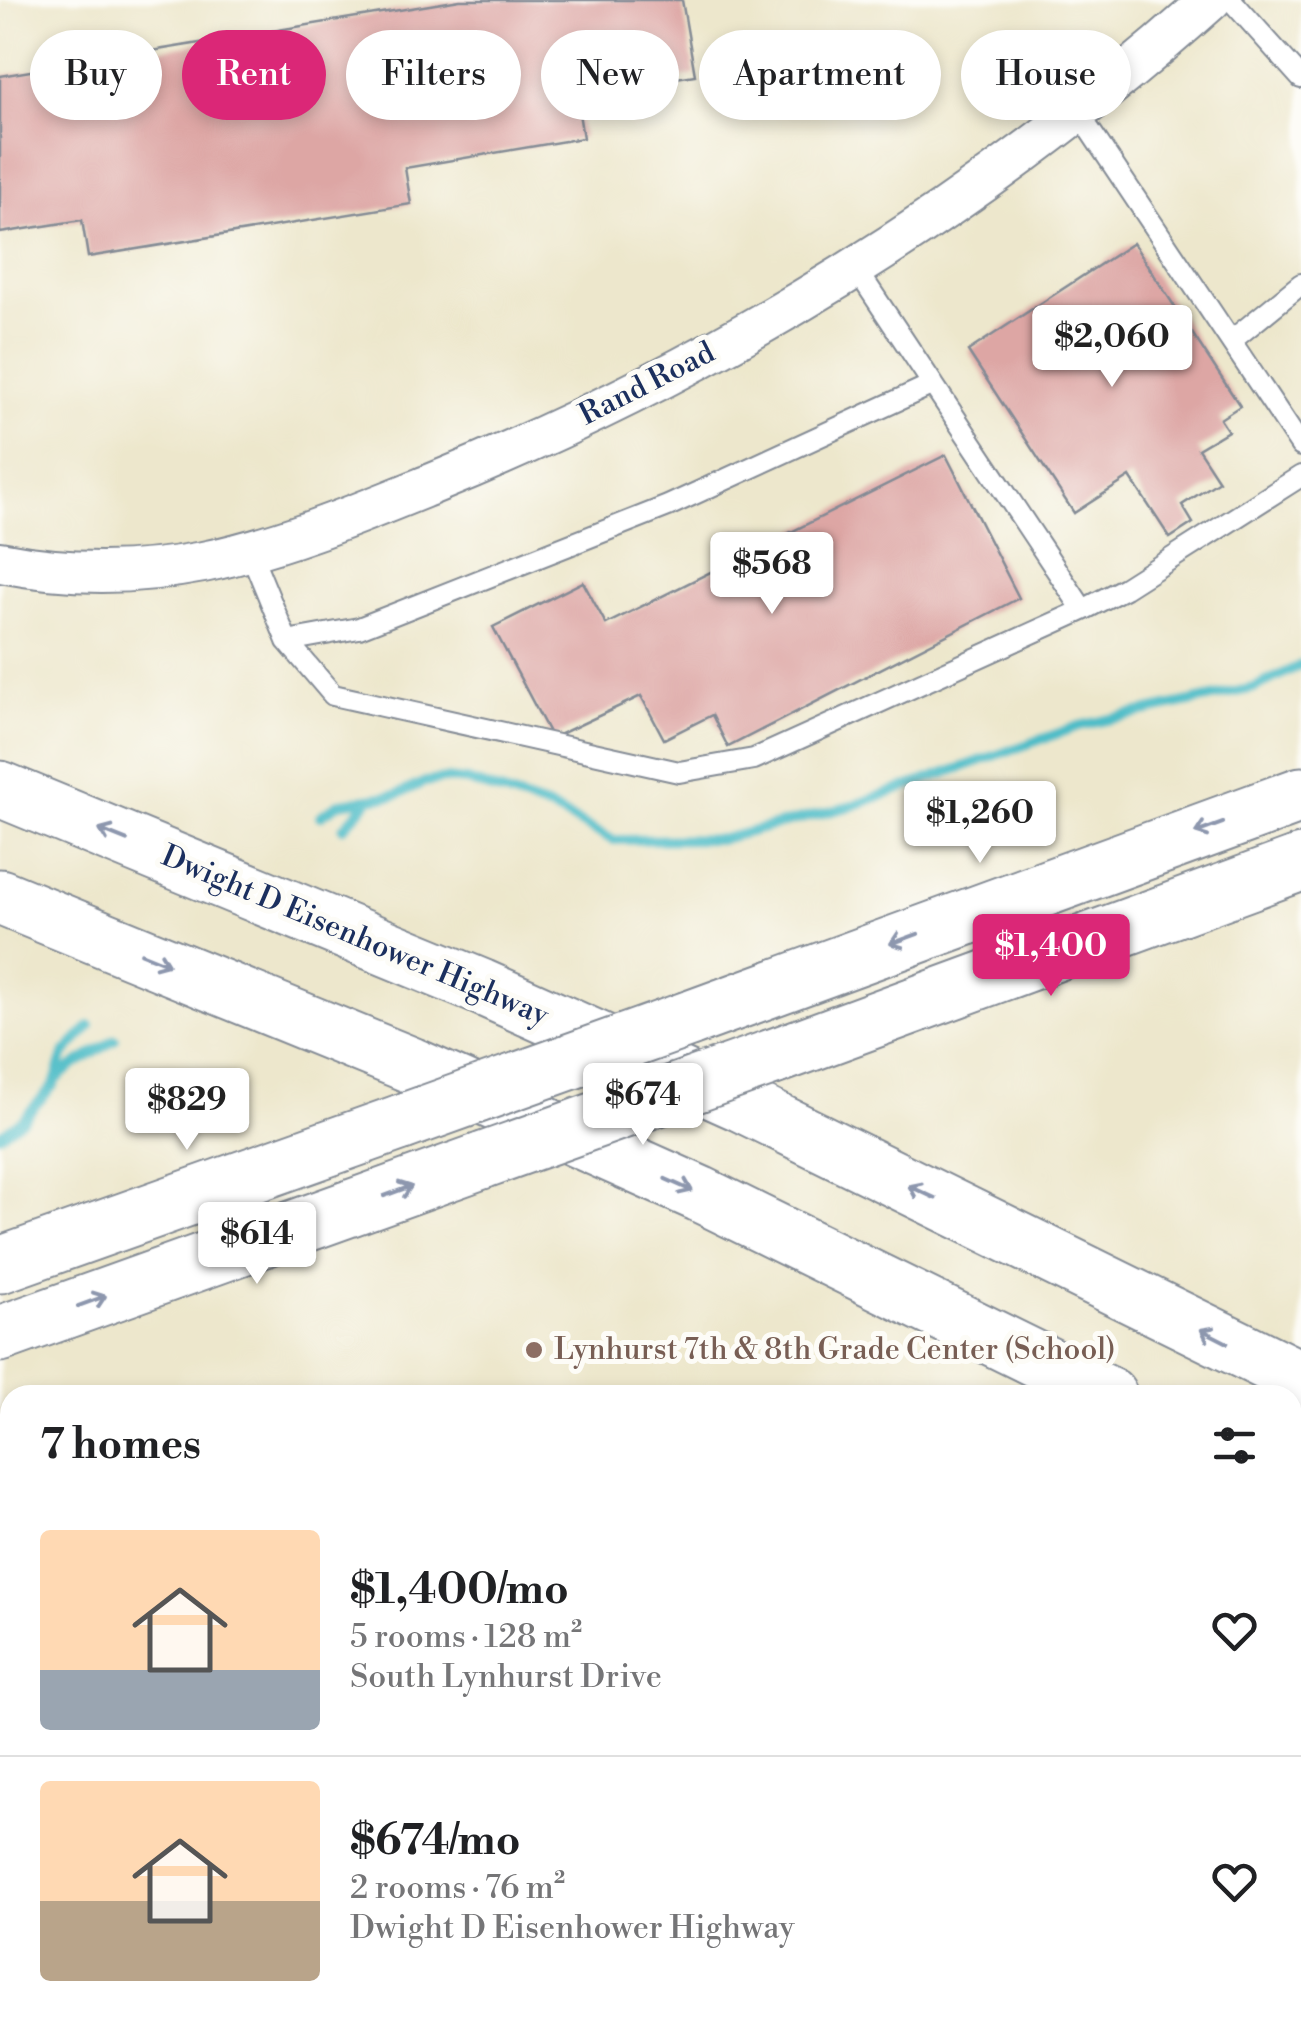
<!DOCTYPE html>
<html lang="en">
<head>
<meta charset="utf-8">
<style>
	:root { --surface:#fff; --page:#f6f6f6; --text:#202124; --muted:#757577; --line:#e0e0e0; --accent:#db2777 }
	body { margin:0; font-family:"Libre Bodoni",serif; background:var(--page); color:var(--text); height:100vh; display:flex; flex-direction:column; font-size:38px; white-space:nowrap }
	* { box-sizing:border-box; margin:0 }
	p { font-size:32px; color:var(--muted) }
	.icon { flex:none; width:55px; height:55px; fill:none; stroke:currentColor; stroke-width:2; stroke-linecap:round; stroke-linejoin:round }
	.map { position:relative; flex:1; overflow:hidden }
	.drawer { position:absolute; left:0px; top:1385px; width:1302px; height:642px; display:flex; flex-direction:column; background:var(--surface); border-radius:30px 30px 0 0; box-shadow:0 5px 15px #0003 }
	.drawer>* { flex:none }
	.banner { position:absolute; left:30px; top:30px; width:1242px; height:90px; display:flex; gap:20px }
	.price { position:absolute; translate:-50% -85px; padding:0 22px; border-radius:10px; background:#fff; color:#222; font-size:32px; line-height:65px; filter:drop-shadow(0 2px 5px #0008) }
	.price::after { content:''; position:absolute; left:50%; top:60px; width:30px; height:22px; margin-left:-15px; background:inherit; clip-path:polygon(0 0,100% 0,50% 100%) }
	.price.current { background:var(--accent); color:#fff }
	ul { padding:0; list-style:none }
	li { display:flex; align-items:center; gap:30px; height:250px; padding:0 40px }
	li+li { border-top:2px solid var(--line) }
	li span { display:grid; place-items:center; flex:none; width:280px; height:200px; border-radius:10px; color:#555 }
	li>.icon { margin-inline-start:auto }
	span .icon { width:120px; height:120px; fill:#fffc; stroke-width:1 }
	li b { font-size:42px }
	h2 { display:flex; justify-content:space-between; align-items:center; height:120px; padding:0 40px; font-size:42px }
	.tag { padding:0 35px; border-radius:45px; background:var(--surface); box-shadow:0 5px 15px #0003; font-size:35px; line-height:90px }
	.tag.current { background:var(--accent); color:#fff }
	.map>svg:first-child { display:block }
	.green { fill:#84dfa5; stroke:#508782; stroke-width:2.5 }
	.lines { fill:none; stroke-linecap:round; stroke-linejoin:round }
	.stream { stroke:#4fbdc8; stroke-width:10 }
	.building { fill:#dda6a4 }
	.service-casing { stroke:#848b95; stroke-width:24 }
	.minor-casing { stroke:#848b95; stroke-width:44 }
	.secondary-casing { stroke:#848b95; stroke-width:59 }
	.motorway-casing { stroke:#848b95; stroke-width:59 }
	.service { stroke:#fff; stroke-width:20 }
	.minor { stroke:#fff; stroke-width:40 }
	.secondary { stroke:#fff; stroke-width:55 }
	.motorway { stroke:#fff; stroke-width:55 }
	.secondary-bridge-casing { stroke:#848b95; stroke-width:59; stroke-linecap:butt }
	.secondary-bridge { stroke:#fff; stroke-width:55 }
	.oneway { stroke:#8d97ae }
	.education-dot { fill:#8d6e63; stroke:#fdfcf7; stroke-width:4 }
	.labels { text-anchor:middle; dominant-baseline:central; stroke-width:10; stroke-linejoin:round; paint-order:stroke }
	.street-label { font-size:30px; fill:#1b2f5e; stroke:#fdfcf7 }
	.education-label { font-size:30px; fill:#785e54; stroke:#fdfcf7; text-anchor:start }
</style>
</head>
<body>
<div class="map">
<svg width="1301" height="2027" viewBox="0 0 1301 2027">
	<rect width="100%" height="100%" fill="#fdfcf7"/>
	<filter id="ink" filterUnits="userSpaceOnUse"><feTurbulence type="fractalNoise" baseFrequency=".01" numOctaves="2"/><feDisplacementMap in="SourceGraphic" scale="20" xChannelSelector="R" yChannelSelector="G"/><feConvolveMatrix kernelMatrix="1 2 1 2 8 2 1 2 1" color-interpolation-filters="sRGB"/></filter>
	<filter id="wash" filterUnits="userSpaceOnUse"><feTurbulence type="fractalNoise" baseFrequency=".0048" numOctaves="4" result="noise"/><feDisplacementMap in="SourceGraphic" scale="40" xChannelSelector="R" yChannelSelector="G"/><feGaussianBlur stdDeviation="2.25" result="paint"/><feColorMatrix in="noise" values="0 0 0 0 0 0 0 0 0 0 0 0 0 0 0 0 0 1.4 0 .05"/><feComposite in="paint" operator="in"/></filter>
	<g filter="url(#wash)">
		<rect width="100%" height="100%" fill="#ede7cc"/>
		<!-- green -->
		<path class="green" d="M1293,1959L1301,1968V2027H769L795,2018H1292Z
			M200,2018H416L404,2027H205Z"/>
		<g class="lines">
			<!-- stream -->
			<path class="stream" d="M320,816L340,803L396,795L425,782L445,779L467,781L552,809L613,840L722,839L852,806L1079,726L1254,688L1301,665
				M343,828L369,800
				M59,1077C76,1061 96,1054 115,1039
				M0,1135L23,1119L54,1085L64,1054L90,1026"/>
		</g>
		<g id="blocks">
			<!-- building -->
			<path class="building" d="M460,0H682L695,75L576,94L583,138L405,168L411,204L88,257L82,220L0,233V76Z
				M1133,243L1240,406L1220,419L1228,431L1198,449L1219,481L1182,505L1193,523L1170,538L1130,477L1074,513L968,351Z
				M946,455L1019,598L728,747L712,715L664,739L641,696L552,738L493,627L583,582L606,624Z"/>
		</g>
	</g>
	<g filter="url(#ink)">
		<use href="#blocks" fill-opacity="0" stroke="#848b95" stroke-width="2.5"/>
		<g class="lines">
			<!-- service casing -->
			<g class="service-casing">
				<path id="service" d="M1231,0L1301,78
					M1077,111L1301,446
					M855,267L1083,610L1125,588L1301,476
					M1231,341L1301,284
					M250,551L287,641L333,695L679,772L754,759L1083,610
					M287,641L359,628L668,506L933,384
					M0,1514L10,1510
					M1292,1772L1301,1784
					M1292,1859L1301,1856"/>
			</g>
			<!-- minor casing -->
			<g class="minor-casing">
				<path id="minor" d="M0,562C66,575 136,575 203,562C281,546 358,514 432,484C716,369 983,205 1211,0"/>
			</g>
			<!-- secondary casing -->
			<g class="secondary-casing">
				<path id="secondary" d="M689,1019L1301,795
					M773,1057L1301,863
					M0,1265L402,1122
					M0,1334L484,1160"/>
			</g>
			<!-- motorway casing -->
			<g class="motorway-casing">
				<path id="motorway" d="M0,789L481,987L742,1104L1301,1379
					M0,897L411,1065L700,1194L1109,1395
					M1292,1486L1301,1491"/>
			</g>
			<!-- service -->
			<use href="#service" class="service"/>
			<!-- minor -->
			<use href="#minor" class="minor"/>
			<!-- secondary -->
			<use href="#secondary" class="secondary"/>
			<!-- motorway -->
			<use href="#motorway" class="motorway"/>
			<!-- secondary-bridge casing -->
			<g class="secondary-bridge-casing">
				<path id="secondary-bridge" d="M402,1122L689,1019
					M484,1160L773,1057"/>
			</g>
			<!-- secondary-bridge -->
			<use href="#secondary-bridge" class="secondary-bridge"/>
		</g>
		<!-- one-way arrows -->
		<defs><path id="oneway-shaft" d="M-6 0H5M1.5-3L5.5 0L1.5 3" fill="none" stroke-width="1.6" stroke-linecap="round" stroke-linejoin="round" transform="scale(2.5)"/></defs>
		<g class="oneway">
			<use href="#oneway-shaft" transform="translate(1209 828) rotate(160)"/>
			<use href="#oneway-shaft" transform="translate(113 835) rotate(-158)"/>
			<use href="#oneway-shaft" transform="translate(904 939) rotate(160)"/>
			<use href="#oneway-shaft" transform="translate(155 959) rotate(22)"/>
			<use href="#oneway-shaft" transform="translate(679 1185) rotate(24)"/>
			<use href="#oneway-shaft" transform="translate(398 1191) rotate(-20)"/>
			<use href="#oneway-shaft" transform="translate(922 1192) rotate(-155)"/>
			<use href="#oneway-shaft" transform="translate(92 1301) rotate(-20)"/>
			<use href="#oneway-shaft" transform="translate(1214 1336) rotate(-153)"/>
		</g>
	</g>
	<!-- markers -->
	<circle class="education-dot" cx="534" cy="1350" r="10"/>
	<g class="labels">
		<!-- street labels -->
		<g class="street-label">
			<text transform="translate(647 384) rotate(-27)">Rand Road</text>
			<text transform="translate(355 936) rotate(23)">Dwight D Eisenhower Highway</text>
		</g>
		<!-- education labels -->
		<g class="education-label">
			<text x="554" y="1350">Lynhurst 7th &amp; 8th Grade Center (School)</text>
		</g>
	</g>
</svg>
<b class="price" style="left:1112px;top:390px">$2,060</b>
<b class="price" style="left:772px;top:617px">$568</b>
<b class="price" style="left:980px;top:866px">$1,260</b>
<b class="price current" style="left:1051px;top:999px">$1,400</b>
<b class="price" style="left:643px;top:1148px">$674</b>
<b class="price" style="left:187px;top:1153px">$829</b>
<b class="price" style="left:257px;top:1287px">$614</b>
<div class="banner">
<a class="tag">Buy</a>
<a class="tag current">Rent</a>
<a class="tag">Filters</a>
<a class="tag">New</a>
<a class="tag">Apartment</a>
<a class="tag">House</a>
</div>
<section class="drawer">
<h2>7 homes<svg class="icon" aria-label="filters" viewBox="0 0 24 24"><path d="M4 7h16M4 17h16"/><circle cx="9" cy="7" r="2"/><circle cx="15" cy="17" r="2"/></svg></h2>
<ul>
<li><span style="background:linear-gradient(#ffd9b3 70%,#9aa5b1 0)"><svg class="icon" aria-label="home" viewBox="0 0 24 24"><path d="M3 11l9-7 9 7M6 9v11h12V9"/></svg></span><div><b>$1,400/mo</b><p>5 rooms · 128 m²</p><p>South Lynhurst Drive</p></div><svg class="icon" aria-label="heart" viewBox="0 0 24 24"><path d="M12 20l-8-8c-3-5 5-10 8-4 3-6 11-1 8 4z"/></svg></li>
<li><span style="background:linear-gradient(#ffd9b3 60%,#b9a48a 0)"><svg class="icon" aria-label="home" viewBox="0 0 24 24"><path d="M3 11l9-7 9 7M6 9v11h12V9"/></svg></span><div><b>$674/mo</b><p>2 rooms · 76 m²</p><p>Dwight D Eisenhower Highway</p></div><svg class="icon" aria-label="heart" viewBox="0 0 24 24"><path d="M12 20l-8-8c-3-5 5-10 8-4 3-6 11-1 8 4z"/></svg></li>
</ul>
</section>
</div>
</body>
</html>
